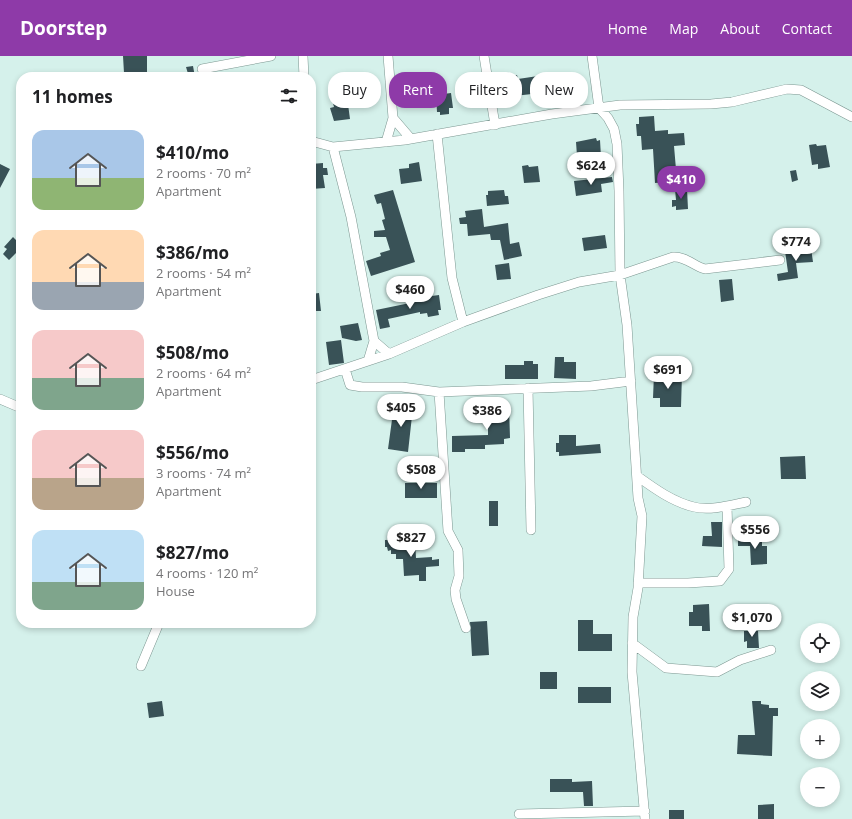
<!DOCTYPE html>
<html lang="en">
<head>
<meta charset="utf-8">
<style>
	:root { --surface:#fff; --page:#f2f2f2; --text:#202124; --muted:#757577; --accent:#8e3aa8 }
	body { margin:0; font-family:"Open Sans",sans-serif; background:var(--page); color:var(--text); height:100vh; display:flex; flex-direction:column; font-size:15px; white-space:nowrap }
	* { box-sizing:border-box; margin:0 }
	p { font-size:13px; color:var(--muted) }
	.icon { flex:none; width:22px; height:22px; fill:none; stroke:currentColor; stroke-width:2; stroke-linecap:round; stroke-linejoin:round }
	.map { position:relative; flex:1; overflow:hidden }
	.panel { position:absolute; left:16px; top:16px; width:300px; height:556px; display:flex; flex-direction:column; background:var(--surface); border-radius:16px; box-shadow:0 2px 6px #0003 }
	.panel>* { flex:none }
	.guide { position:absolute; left:328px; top:16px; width:380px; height:36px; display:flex; gap:8px }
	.buttons { position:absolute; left:800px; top:567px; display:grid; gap:8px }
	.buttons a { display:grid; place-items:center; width:40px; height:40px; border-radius:50%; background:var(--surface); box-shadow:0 2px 6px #0003; font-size:20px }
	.price { position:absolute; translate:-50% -34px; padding:0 9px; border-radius:14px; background:#fff; color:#222; font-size:13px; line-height:26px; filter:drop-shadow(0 1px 2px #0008) }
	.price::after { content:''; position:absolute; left:50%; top:24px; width:12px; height:9px; margin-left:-6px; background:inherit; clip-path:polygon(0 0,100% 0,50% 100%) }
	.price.current { background:var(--accent); color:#fff }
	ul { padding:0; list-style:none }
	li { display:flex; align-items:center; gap:12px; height:100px; padding:0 16px }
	li span { display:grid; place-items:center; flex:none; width:112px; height:80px; border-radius:12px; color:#555 }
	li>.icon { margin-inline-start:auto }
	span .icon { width:48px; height:48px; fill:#fffc; stroke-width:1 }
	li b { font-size:17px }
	h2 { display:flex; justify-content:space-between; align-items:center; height:48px; padding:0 16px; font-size:17px }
	.chip { padding:0 14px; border-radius:16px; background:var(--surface); box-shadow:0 2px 6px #0003; font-size:14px; line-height:36px }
	.chip.current { background:var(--accent); color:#fff }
	header { display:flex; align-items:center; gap:24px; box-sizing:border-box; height:56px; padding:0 20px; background:var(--accent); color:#fff }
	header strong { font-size:19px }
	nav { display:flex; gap:22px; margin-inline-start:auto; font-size:14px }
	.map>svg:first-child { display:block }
	.building { fill:#395257 }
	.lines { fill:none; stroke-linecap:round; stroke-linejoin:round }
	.street-casing { stroke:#7c9791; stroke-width:10 }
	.street { stroke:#fff; stroke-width:9 }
</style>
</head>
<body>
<header>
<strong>Doorstep</strong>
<nav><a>Home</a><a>Map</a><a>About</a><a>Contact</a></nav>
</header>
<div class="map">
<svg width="852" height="763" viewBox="0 0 852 763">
	<rect width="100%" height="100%" fill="#d5f1eb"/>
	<!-- building -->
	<path class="building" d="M123,0H147V16L124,17Z
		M193,10L195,21H189L186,11Z
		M517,19L518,23L538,20L541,37L514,40L515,46L504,47L503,41L497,42L494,23Z
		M451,37L453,52H449V58L440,59V56H437L436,39Z
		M347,41L350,63L334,65L330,52L334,51L332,43Z
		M654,60L655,75L668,74V78L684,77L685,89L674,90L677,125L655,127L653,93L642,94L641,80H637L636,68H639V61Z
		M596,82L597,85L600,84L601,101H604V108L588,109L587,99L577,100L576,86Z
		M816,88L817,90L826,89L830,111L818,113V108L812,109L809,89Z
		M419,106L422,125L401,128L399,113L409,112V108Z
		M323,107V112H327L328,119H323L325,132L311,133V108Z
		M0,108L10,113L0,132Z
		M528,109L529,111L538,110L540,126L524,127L522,110Z
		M796,114L798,124L792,126L790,115Z
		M612,121L613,126L601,128L602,136L576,140L574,125Z
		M675,133H687L688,153L676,154V150L672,151V144H676Z
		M393,134L415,206L371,220L366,205L381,200L380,197L390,194L386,181H374V175L385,174L382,164L385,163L381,147L377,148L374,139Z
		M504,134L505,140H508L509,148L487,150L486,139H488V135Z
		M482,153L484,171L508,167L510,188L519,186L522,200L504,204L500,184H491L490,178L468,180L467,168H460L459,162L466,161L465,155Z
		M21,179V192L9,204L3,198L7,193L4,191L13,181L16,184Z
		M605,179L607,192L584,195L582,182Z
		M806,188L807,192H811L813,206L796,207L798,222L778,225L777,218L788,216L785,195L796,194V190Z
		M509,207L511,223L497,224L495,209Z
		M732,223L734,244L721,246L719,224Z
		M319,237L321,255H311V238Z
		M439,239L441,254H438L439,259L428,261L427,257L420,258V256L388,263L390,271L380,273L376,254L410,247V243Z
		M358,267L362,284L356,285L342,282L340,270Z
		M341,284L344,307L329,309L326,286Z
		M555,301H564V306H576V323L554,322Z
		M524,305H533V308H538V323H505V309H524Z
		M654,318H682L681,351H660V342H653Z
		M499,347H507L509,349L510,382L504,383V388L485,389V393H465V396H452V380L488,379V354H492V350H499Z
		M394,349L413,351L408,396L388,393Z
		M559,379H576V390L600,388L601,397L559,400V396H556V387H559Z
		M805,400L806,423H781L780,401Z
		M405,427H437V442H405Z
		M489,445H498V470H489Z
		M711,466H722V491L702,490L703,480H712Z
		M758,480V482H762V490H767V508L751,509L750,490H738V482Z
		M406,483V485H415L416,502L432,501V504L439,503V510L426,511V525H419V519L404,520L403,503H396V498H391V494L388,495L387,491H385V484Z
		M709,548L710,575H702V570H689V556H693V549Z
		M578,564H593V578H612V595H578Z
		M487,565L489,599L472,600L470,566Z
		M748,571H754V575H758L759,592H747V585L744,586V575H748Z
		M540,616H557V633H540Z
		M578,631H611V647H578Z
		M162,645L164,660L149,662L147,647Z
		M752,645H761V648L769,649V652H778V660H773L772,700L737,698L738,679H755Z
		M550,723H572V726L592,725L593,750H584L583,736H550Z
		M774,748V763H758V749Z
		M669,754H684V763H669Z"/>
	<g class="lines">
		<!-- street casing -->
		<g class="street-casing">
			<path id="street" d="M303,0L304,21
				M484,0L495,69
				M592,0L599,52L608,62L614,73L617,88L619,135L620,219L627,269L638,442L642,460L638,532L633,561L632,616L645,763
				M202,13L271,0
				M393,62L411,83
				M437,78L452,222L463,266
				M311,85L333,91L405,84L552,58L620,49L711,48L732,46L787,33L801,34L852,61
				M386,86L393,62L388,0
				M333,91L351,161L374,285L368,305
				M374,285L389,298
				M345,313L350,329L362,331H402L439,336L591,330L631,325
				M311,324L389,298L463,266L538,239L579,226L620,219L673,201C685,200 694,210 705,213L780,204
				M528,332L531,474
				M439,336L448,475L458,494L459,520L455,534L456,543L466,572
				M0,343L21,352
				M637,420C655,433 673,446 694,451C710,455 731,449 746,446
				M638,527H688L720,525L729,513L727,450
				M632,587L666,612L717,616L740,604L771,594
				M141,610L159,567
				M519,758L645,755"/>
		</g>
		<!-- street -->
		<use href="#street" class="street"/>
	</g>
</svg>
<div class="buttons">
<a><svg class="icon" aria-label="locate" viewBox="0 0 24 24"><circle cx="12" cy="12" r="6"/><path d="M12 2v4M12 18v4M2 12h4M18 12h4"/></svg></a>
<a><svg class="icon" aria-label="layers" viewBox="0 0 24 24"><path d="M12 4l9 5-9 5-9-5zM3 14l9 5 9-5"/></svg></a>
<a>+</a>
<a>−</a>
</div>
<b class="price" style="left:591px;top:130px">$624</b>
<b class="price current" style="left:681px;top:144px">$410</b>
<b class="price" style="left:796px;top:206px">$774</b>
<b class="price" style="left:410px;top:254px">$460</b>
<b class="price" style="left:668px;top:334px">$691</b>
<b class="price" style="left:401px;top:372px">$405</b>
<b class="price" style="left:487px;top:375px">$386</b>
<b class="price" style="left:421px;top:434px">$508</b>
<b class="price" style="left:755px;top:494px">$556</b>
<b class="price" style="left:411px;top:502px">$827</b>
<b class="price" style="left:752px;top:582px">$1,070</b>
<div class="guide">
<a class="chip">Buy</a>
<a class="chip current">Rent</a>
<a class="chip">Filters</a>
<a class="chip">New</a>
</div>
<section class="panel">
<h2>11 homes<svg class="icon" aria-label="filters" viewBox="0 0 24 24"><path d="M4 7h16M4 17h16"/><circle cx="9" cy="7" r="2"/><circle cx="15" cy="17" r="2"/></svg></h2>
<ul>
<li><span style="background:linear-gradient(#a9c7e8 60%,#8fb573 0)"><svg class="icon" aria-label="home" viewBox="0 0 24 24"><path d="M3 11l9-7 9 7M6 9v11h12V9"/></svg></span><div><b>$410/mo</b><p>2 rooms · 70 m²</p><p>Apartment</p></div></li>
<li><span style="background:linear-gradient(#ffd9b3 65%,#9aa5b1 0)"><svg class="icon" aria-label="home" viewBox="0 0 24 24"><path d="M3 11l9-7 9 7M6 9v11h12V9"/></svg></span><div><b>$386/mo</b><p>2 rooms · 54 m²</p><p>Apartment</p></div></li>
<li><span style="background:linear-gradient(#f6c9c9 60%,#7fa58c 0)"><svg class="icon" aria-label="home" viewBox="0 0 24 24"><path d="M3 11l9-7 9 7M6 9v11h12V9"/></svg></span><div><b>$508/mo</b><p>2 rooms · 64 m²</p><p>Apartment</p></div></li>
<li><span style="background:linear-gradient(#f6c9c9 60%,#b9a48a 0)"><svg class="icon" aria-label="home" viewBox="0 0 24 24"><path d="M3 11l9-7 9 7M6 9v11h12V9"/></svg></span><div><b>$556/mo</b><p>3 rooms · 74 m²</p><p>Apartment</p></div></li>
<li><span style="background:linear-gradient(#bfe0f5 65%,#7fa58c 0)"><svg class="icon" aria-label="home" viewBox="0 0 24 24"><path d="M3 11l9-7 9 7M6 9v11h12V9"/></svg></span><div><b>$827/mo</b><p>4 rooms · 120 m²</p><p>House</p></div></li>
</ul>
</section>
</div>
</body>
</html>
